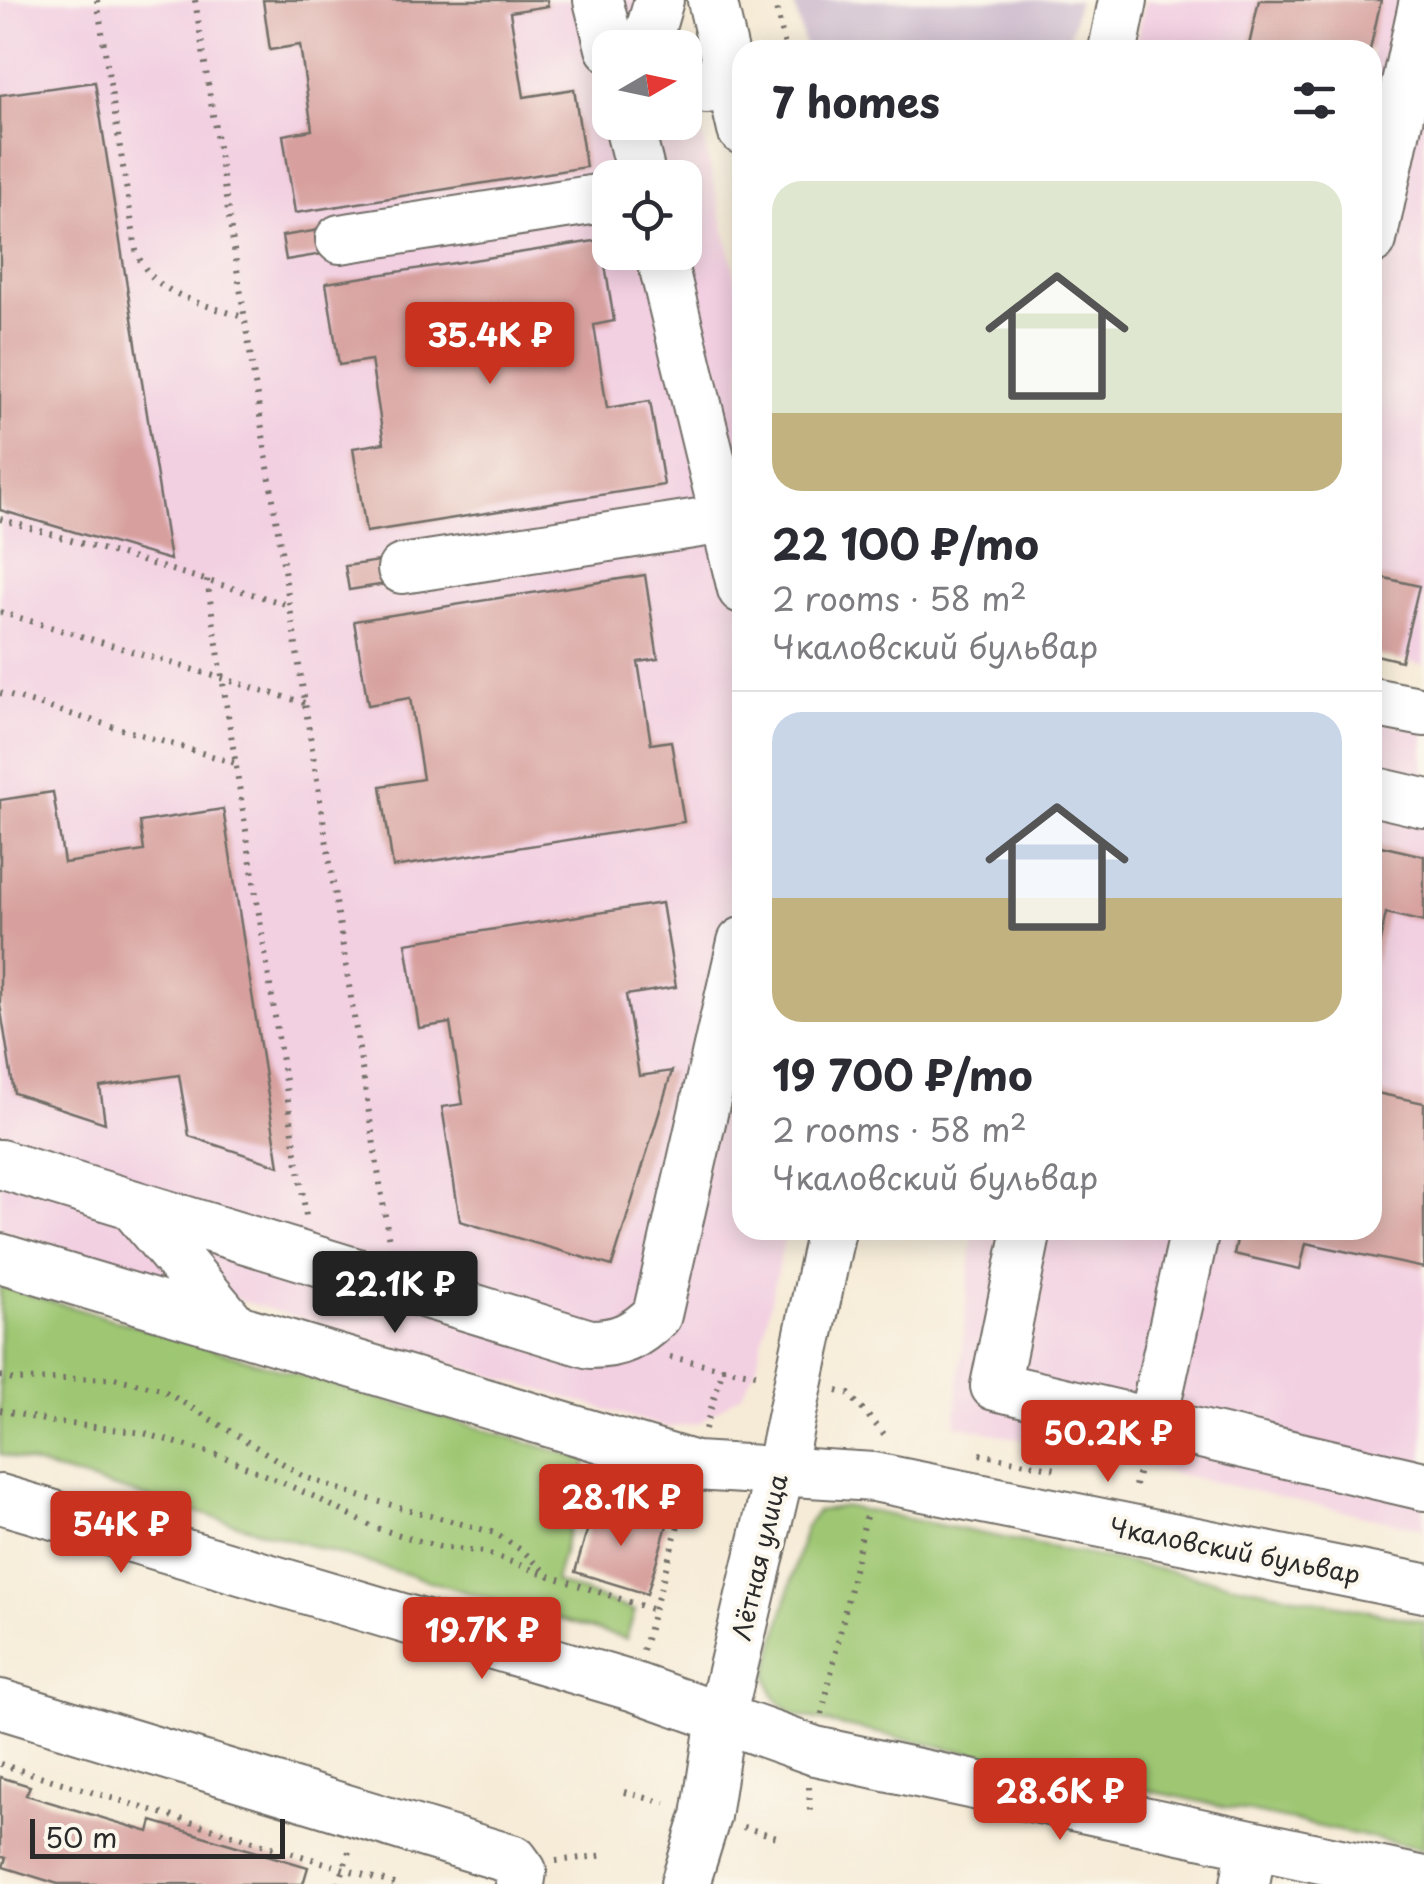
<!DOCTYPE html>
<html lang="en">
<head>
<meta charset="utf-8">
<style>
	:root { --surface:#fff; --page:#f2f2f3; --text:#2b2b33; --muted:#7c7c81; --line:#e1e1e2; --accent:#c8321e }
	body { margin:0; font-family:"Playpen Sans",sans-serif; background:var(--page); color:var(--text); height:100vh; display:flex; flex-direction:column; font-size:38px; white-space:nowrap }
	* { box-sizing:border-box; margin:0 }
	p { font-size:32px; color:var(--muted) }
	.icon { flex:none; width:55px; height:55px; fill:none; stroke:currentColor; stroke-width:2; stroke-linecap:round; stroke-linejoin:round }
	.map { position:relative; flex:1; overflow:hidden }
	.details { position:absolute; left:732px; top:40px; width:650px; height:1200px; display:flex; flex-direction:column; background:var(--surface); border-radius:30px; box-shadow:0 5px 25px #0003 }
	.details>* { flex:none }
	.needle { width:65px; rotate:81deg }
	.tools { position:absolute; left:592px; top:30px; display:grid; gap:20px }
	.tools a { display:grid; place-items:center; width:110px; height:110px; border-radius:20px; background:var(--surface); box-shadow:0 5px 25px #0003; font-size:50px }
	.scale { position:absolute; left:30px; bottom:25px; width:255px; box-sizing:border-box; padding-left:10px; border:5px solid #2b2b2b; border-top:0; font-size:28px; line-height:35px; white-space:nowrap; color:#2b2b2b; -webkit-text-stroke:8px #fbf7ec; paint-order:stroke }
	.price { position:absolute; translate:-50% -85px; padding:0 22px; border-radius:10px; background:var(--accent); color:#fff; font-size:32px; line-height:65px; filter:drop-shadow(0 2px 5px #0008) }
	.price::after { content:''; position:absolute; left:50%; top:60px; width:30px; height:22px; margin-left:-15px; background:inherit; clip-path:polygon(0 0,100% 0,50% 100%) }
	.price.selected { background:#222; color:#fff }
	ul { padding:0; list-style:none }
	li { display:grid; align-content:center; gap:20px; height:530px; padding:0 40px }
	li+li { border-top:2px solid var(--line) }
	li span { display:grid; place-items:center; height:310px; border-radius:30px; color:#555 }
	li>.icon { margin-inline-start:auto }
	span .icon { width:180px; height:180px; fill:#fffc; stroke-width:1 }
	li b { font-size:42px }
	h2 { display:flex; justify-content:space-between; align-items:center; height:120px; padding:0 40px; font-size:42px }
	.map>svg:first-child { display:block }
	.built { fill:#f2cfe1; fill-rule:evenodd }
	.industrial { fill:#cfbdcf }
	.green { fill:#9fc773; stroke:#65794f; stroke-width:2.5 }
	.building { fill:#d7a09e }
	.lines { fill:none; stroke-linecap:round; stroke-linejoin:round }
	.minor-casing { stroke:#726e67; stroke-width:52 }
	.path { stroke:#726e67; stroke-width:6; stroke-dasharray:2.5 8; stroke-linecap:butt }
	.minor { stroke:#fff; stroke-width:48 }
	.labels { text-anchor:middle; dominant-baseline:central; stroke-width:8; stroke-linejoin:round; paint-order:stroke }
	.street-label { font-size:25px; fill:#2b2b2b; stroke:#fbf7ec }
</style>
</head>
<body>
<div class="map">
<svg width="1424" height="1884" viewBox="0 0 1424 1884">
	<rect width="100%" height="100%" fill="#fbf7ec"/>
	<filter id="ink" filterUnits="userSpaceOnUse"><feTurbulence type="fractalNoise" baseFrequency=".01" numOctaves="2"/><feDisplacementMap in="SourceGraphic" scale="20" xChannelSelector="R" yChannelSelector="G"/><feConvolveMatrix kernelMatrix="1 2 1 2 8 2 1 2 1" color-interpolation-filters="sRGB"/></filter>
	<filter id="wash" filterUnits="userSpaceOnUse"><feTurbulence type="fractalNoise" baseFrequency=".0048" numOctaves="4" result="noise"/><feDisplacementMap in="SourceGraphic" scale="40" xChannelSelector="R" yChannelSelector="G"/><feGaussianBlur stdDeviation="2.25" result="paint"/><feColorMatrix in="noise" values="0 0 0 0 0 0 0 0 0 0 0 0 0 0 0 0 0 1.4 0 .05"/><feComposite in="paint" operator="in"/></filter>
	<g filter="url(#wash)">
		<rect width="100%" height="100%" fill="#f6ebd7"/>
		<!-- built -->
		<path class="built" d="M0,0H671L682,47L610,48V122H685V61L742,304V1230H786L756,1369L741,1394L699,1423L668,1428L0,1229ZM610,178H685V252H610Z
			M1145,0H1424V665L1373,654L1372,50H1135Z
			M1373,719L1424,731V1529L955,1425L973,1230H1372Z"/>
		<!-- industrial -->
		<path class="industrial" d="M793,0H1078L1067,50H806Z"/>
		<!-- green -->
		<path class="green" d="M0,1286L587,1460L555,1582L635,1611L626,1639L0,1454Z
			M844,1506L1424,1622V1849L793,1715L774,1697L767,1675L805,1528L817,1511Z"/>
		<g id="blocks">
			<!-- building -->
			<path class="building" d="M263,0H547L548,6L510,12L524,97L574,89L586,167L295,213L283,135L312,130L300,45L270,50Z
				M1259,0H1381L1370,50H1248Z
				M95,82L142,382L170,560L0,510V95Z
				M338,227L341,251L286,260L282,236Z
				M601,240L614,321L594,325L607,408L650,401L664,485L366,532L353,448L384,443L371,360L339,365L326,283Z
				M400,558L404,581L349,590L345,566Z
				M645,575L658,659L638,662L651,744L671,741L684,822L393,867L381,786L423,779L410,698L368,705L354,621Z
				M1372,575L1419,586L1401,661L1372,654Z
				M53,792L64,863L144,851L140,822L223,809L279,1166L189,1136L179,1075L100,1087L105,1123L14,1093L0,1004V800Z
				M1372,844L1424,856V922L1386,913L1374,969Z
				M662,903L676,987L626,995L639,1076L672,1071L612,1266L460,1221L442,1107L463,1104L450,1023L419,1028L406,943Z
				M1372,1092L1424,1103V1268L1306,1243L1300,1269L1234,1254L1239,1230H1372Z
				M595,1504L667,1525L647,1594L575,1572Z
				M0,1777L30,1786L26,1795L149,1832L152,1821L308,1867L303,1884H58L3,1867L6,1858L0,1856Z"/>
		</g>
	</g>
	<g filter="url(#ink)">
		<use href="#blocks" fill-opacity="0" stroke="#726e67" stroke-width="2.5"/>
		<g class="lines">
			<!-- minor casing -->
			<g class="minor-casing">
				<path id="minor" d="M598,0L610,48
					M712,0L742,130
					M645,48L659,0
					M1113,50L1123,0
					M685,79L706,89L732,85
					M628,122L642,178
					M340,239L610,197
					M1372,240L1424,0
					M660,252L742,589
					M402,569L725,519
					M1372,702L1424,712
					M1372,791L1424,803
					M0,1164L590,1344C619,1344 636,1336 657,1315L742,942
					M133,1206L236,1329
					M1027,1230L995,1386L1424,1486
					M0,1258L695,1466L874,1477L1424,1588
					M1152,1423L1195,1230
					M0,1499L632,1686L815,1751L1424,1881
					M0,1704L514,1860L522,1871L520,1884
					M685,1884L706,1816L721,1718L780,1470L831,1230
					M1245,1884L1252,1844"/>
			</g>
			<!-- path -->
			<path class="path" d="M97,0L136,250C151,296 203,303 245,318
				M195,0L389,1241
				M774,0L786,50
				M0,519L289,605
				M207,580L306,1216
				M0,612L305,703
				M0,693L235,763
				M670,1357L723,1368
				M0,1376L13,1380L114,1378L161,1389L305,1477L362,1497L495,1533L524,1552L550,1576L654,1610
				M837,1391L849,1394L884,1434L890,1436
				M0,1410L53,1422L144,1433L224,1457L315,1497L373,1527L440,1547L484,1552L544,1574
				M705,1429L723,1368L761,1375
				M980,1454L1056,1469
				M1135,1486L1142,1458
				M643,1650L684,1504
				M822,1714L866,1516
				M0,1764L394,1884
				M809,1787L810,1811
				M624,1792L665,1803
				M743,1827L780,1838
				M556,1861L606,1855
				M339,1884L350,1848"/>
			<!-- minor -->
			<use href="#minor" class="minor"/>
		</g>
	</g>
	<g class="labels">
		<!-- street labels -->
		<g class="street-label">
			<text transform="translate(1235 1550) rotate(11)">Чкаловский бульвар</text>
			<text transform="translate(759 1557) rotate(-77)">Лётная улица</text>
		</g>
	</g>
</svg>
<div class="tools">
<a><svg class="needle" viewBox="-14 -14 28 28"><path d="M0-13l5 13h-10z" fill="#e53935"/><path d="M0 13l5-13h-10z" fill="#7c7c81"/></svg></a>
<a><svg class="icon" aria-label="locate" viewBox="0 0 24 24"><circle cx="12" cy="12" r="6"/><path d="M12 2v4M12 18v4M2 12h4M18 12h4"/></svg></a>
</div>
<div class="scale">50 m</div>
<b class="price" style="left:490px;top:387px">35.4K ₽</b>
<b class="price selected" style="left:395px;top:1336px">22.1K ₽</b>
<b class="price" style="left:1108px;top:1485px">50.2K ₽</b>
<b class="price" style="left:621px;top:1549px">28.1K ₽</b>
<b class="price" style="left:121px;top:1576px">54K ₽</b>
<b class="price" style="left:482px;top:1682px">19.7K ₽</b>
<b class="price" style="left:1060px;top:1843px">28.6K ₽</b>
<section class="details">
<h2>7 homes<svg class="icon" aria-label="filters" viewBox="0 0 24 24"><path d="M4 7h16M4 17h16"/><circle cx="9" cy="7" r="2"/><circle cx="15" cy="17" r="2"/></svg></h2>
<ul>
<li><span style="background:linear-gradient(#dfe7d0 75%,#c2b280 0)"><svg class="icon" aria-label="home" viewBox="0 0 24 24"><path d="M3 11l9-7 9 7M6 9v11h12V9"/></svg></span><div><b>22 100 ₽/mo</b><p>2 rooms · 58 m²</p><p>Чкаловский бульвар</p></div></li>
<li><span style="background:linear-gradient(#c9d6e8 60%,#c2b280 0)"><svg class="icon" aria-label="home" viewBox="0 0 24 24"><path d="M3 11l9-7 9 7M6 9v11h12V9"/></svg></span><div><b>19 700 ₽/mo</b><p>2 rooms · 58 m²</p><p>Чкаловский бульвар</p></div></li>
</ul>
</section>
</div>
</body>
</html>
